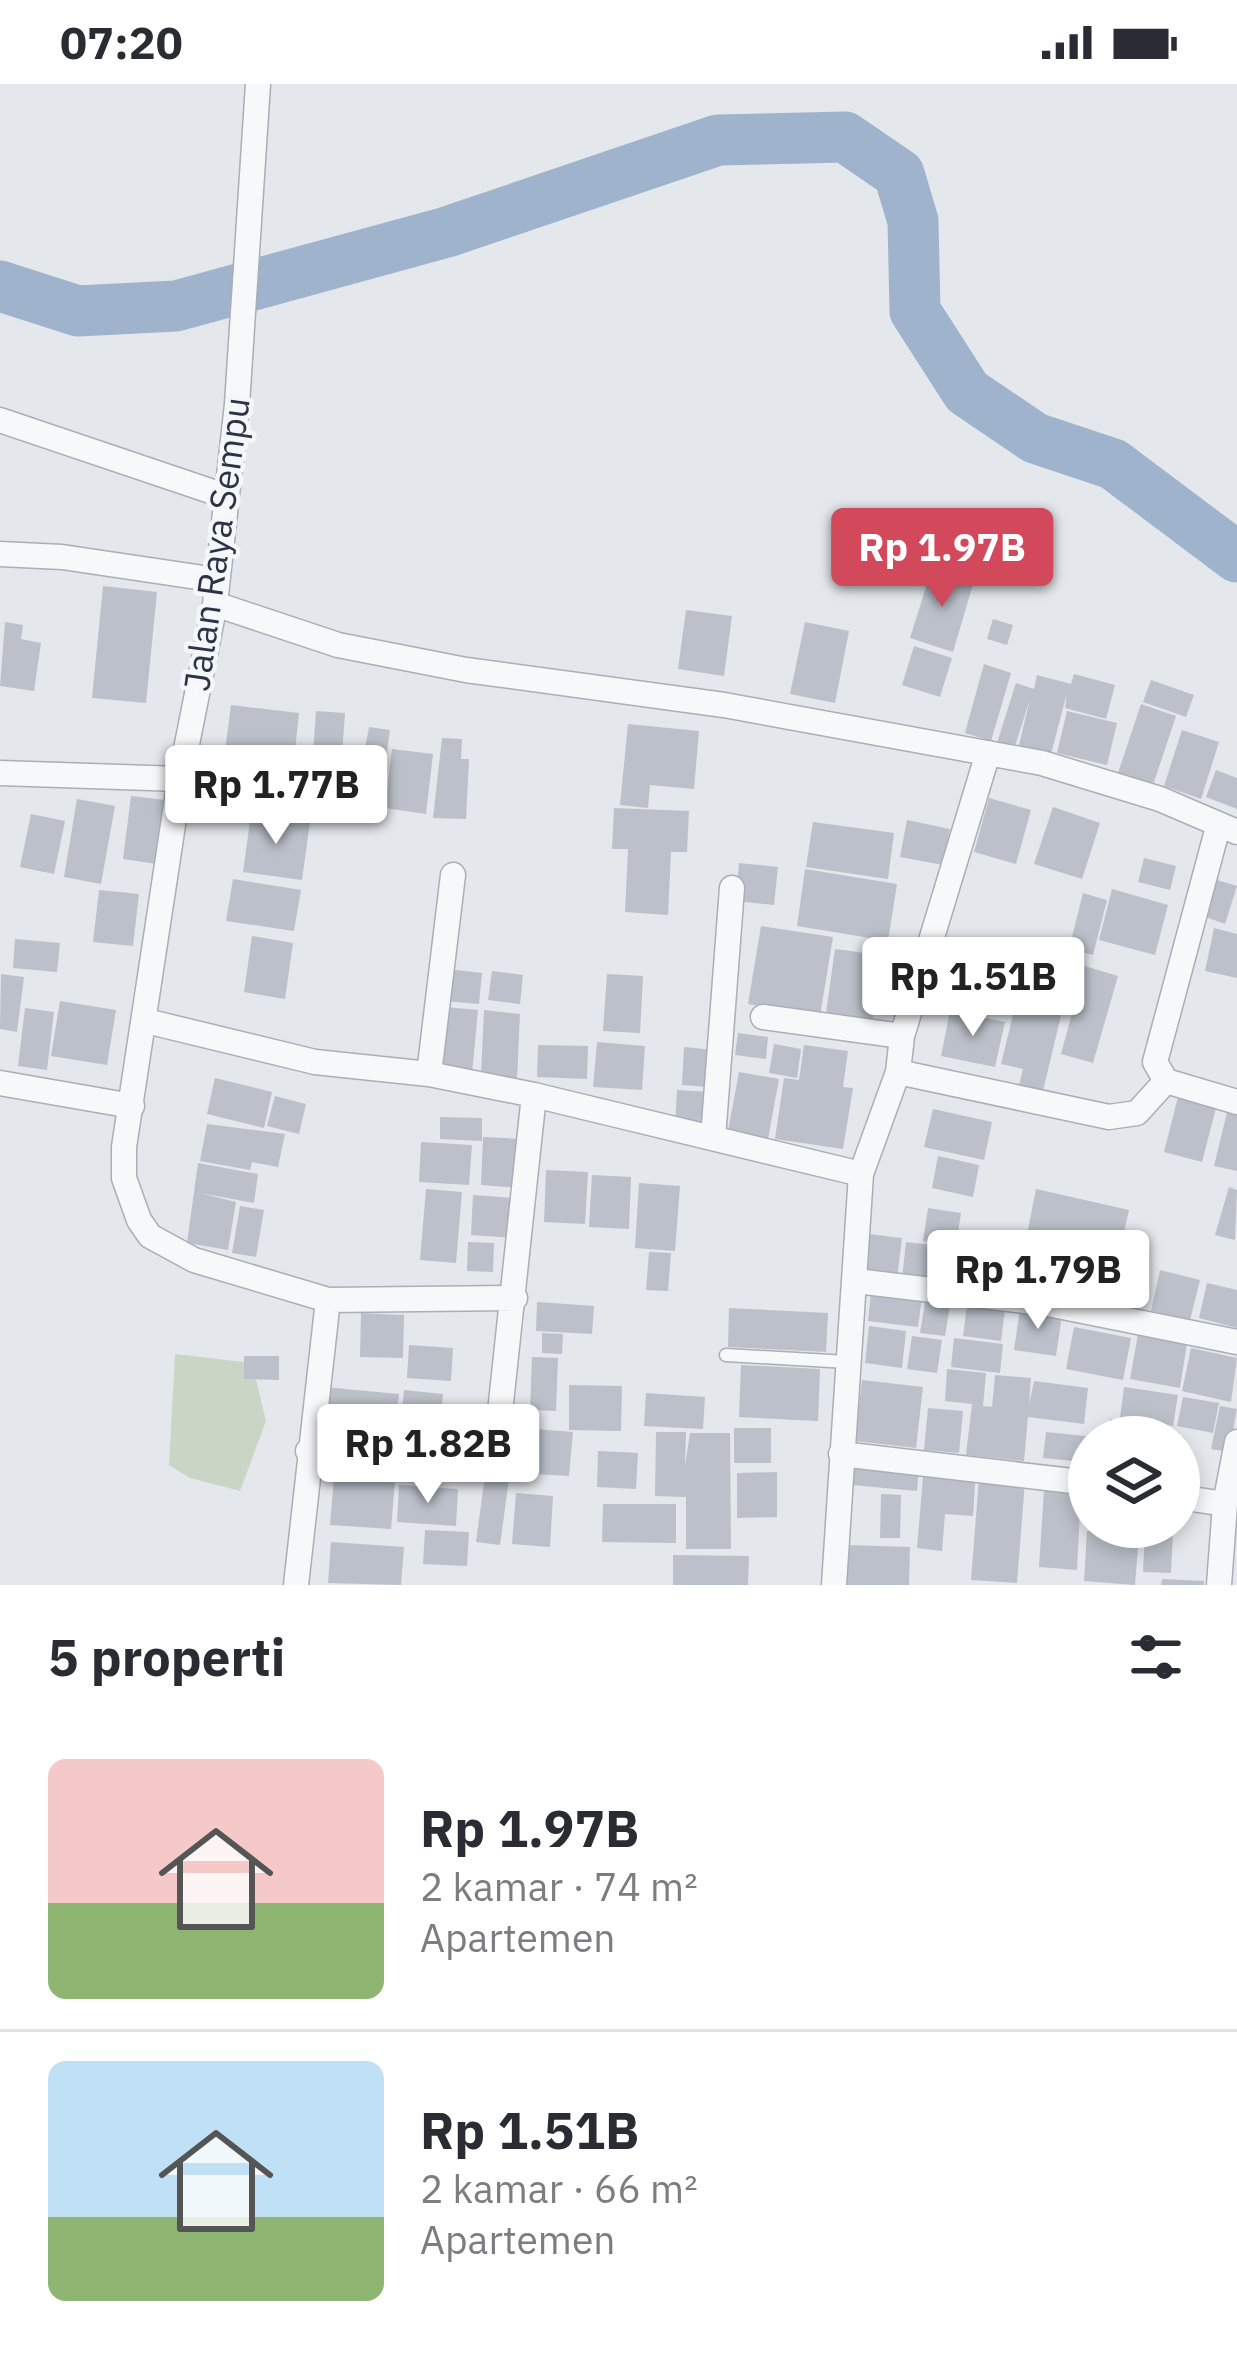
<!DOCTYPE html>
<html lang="id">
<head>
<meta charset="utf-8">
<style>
	:root { --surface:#fff; --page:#f2f2f3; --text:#2b2b33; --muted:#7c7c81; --line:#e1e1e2; --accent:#d1495b }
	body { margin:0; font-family:"IBM Plex Sans",sans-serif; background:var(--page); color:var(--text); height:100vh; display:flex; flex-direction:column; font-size:45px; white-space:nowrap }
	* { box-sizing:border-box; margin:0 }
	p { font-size:39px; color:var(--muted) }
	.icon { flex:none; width:66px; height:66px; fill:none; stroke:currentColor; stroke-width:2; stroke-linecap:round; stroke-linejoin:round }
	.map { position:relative; height:1501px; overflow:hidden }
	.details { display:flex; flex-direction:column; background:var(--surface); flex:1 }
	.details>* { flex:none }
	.controls { position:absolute; left:1068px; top:1332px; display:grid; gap:24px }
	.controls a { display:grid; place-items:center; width:132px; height:132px; border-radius:50%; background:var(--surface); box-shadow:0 6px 18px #0003; font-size:60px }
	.price { position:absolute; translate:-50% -102px; padding:0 27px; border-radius:12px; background:#fff; color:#222; font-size:39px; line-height:78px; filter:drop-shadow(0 3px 6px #0008) }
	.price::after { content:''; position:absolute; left:50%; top:72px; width:36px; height:27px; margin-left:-18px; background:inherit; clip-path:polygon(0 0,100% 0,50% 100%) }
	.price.active { background:var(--accent); color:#fff }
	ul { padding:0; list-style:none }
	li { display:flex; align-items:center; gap:36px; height:300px; padding:0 48px }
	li+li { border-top:3px solid var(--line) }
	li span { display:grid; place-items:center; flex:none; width:336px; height:240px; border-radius:18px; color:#555 }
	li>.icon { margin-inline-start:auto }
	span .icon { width:144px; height:144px; fill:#fffc; stroke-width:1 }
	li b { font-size:51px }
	h2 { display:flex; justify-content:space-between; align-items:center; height:144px; padding:0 48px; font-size:51px }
	.status { display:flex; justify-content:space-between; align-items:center; height:84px; padding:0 60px; background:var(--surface); direction:ltr }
	.status svg { height:33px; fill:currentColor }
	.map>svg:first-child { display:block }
	.green { fill:#c9d6c5 }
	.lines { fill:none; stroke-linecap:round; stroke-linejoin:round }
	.river { stroke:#9fb4cc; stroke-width:51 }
	.building { fill:#bbc0ca }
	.service-casing { stroke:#a9aeb7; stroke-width:15 }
	.minor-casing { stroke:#a9aeb7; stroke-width:27 }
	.service { stroke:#f7f8fa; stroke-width:12 }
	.minor { stroke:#f7f8fa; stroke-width:24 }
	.labels { text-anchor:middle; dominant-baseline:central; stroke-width:9; stroke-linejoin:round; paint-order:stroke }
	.street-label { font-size:36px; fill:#2b3445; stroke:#f4f6f9 }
</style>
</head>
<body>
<div class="status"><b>07:20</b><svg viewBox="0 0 49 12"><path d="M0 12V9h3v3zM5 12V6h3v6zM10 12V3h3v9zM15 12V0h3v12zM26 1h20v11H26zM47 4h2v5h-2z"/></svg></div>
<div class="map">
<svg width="1237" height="1501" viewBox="0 0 1237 1501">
	<rect width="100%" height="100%" fill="#e4e7ec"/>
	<!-- green -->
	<path class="green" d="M175,1270L252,1279L266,1337L240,1407L190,1394L169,1381Z"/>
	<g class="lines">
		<!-- river -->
		<path class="river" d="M0,202L78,227L176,222L447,148L718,56L845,53L899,90L913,137L915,227L967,308L1035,354L1113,380L1237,473"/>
	</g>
	<!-- building -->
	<path class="building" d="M932,484L974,497L953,568L910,554Z
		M103,502L157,508L146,619L92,614Z
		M686,526L732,532L724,592L678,585Z
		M993,535L1013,541L1007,561L987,555Z
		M5,538L23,541L21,555L41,559L34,607L0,602Z
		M805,538L849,547L835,619L790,610Z
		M914,562L952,574L940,613L902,601Z
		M984,580L1011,589L991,657L965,649Z
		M1074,590L1115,601L1106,635L1065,624L1067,609L1051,670L1019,661L1030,615L1014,665L997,659L1016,599L1034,605L1037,591L1071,600Z
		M1151,596L1194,611L1186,633L1143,618Z
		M1141,620L1176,632L1153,701L1118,689Z
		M231,621L299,629L294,676L225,667Z
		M316,627L345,629L341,685L312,684Z
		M1067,627L1117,639L1107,681L1057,669Z
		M628,640L699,647L694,705L650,701L648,724L620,721Z
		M369,643L390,646L379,723L346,717L356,663L365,664Z
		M1182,646L1219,658L1201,715L1164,702Z
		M442,654L462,655L461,675H469L466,735L433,734Z
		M392,665L433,670L426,730L385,724Z
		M222,670L308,680L303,732L216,722Z
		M1216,686L1237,694V725L1206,713Z
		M131,712L166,716L157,780L123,775Z
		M989,714L1031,726L1016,780L974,768Z
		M77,715L115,722L101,800L64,793Z
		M1053,723L1100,739L1082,795L1034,780Z
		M614,724L689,727L687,768H671L668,831L625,828L628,765H612Z
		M31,730L65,737L54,790L20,783Z
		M251,730L310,738L302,796L243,788Z
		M907,736L950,745L943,781L900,773Z
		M813,738L894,749L888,795L806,783Z
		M1144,774L1176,782L1170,806L1138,798Z
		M739,779L778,783L774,821L736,817Z
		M805,785L897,800L888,857L797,842Z
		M233,795L301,806L294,847L226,837Z
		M1214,795L1237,802L1225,840L1203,832Z
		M1112,805L1168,821L1155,871L1099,856Z
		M99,806L139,810L133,862L93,858Z
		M1083,809L1107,816L1093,871L1069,865Z
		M761,842L833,853L820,932L748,920Z
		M1214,844L1237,850V894L1205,887Z
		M252,852L293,859L285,915L244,908Z
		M15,855L60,859L57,888L13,884Z
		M953,860L1010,870L1003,914L945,904Z
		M835,865L881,871L873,935L826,929Z
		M1028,870L1073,881L1042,1011L1018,1006L1023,985L1001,980Z
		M1085,882L1118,892L1093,979L1061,970Z
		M448,885L482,889L479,920L445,917Z
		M492,887L523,891L520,920L488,916Z
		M1,890L24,893L17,948L0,945Z
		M607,890L643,892L640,949L603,947Z
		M60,917L116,926L107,981L51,972Z
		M445,923L478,926L472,990L439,987Z
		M25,924L54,928L47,986L18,982Z
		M484,926L520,930L517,995L481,991Z
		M950,927L1005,938L995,983L941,972Z
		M738,949L768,953L766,975L735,971Z
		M597,958L645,962L642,1006L593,1003Z
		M774,960L801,965L797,994L769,989Z
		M538,961L588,962L587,995L537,993Z
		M804,961L848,967L843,1003L853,1004L843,1065L775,1055L784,994L799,996Z
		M684,963L713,966L710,1003L682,1001Z
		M739,988L779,995L768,1055L728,1047Z
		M215,994L272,1008L264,1044L207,1030Z
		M677,1006L710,1008L708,1046L675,1044Z
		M1179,1009L1217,1020L1202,1078L1164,1068Z
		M275,1012L306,1020L299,1050L267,1042Z
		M1229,1020L1237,1022V1087L1214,1082Z
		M933,1025L992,1038L984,1076L924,1063Z
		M440,1033L482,1034V1057L440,1055Z
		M207,1040L285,1050L278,1083L252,1078L250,1086L200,1077Z
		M483,1053L524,1055L521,1104L481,1101Z
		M421,1058L472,1061L469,1101L419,1098Z
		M938,1072L979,1081L973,1113L932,1104Z
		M198,1079L258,1090L254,1119L200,1109L236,1118L228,1166L187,1159Z
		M546,1086L588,1088L585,1140L544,1138Z
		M592,1091L631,1093L629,1145L589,1143Z
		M639,1099L680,1102L675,1167L635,1164Z
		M1229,1103L1237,1106L1235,1156L1215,1151Z
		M426,1105L462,1108L456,1179L420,1176Z
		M1036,1105L1129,1126L1118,1175L1026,1155Z
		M473,1111L514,1114L512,1154L471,1151Z
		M240,1122L264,1126L256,1173L232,1169Z
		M928,1124L961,1129L956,1162L923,1157Z
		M998,1146L1021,1149L1018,1173L995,1170Z
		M861,1149L902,1154L897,1195L857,1190Z
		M468,1158L494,1159L493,1188L467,1187Z
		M906,1158L940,1162L936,1199L902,1195Z
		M942,1166L988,1172L984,1205L938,1199Z
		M649,1168L671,1169L668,1207L646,1206Z
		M993,1173L1029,1178L1025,1209L989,1205Z
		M1160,1186L1200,1196L1190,1236L1151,1227Z
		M1207,1199L1237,1206V1244L1199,1234Z
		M872,1200L923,1206L918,1243L868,1237Z
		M926,1212L951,1215L945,1252L920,1249Z
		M968,1213L1006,1218L1001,1257L963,1252Z
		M537,1218L594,1222L592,1250L536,1247Z
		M729,1224L828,1229L826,1268L728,1263Z
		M1020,1225L1062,1231L1056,1272L1014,1266Z
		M361,1229L404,1231L403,1274L360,1273Z
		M869,1242L906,1247L902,1284L865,1279Z
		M1074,1243L1131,1254L1123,1296L1066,1285Z
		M542,1249L563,1250L562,1270L542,1269Z
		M1138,1250L1187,1259L1180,1304L1130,1295Z
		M912,1252L942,1256L937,1289L907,1285Z
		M954,1254L1003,1260L1000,1289L951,1283Z
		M409,1261L453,1264L451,1297L407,1294Z
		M1191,1264L1237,1274L1231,1318L1182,1307Z
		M244,1272H279V1296L244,1295Z
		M532,1273L558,1274L556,1327L530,1326Z
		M741,1281L820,1285L818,1337L739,1333Z
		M947,1285L986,1289L983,1322L992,1323L995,1291L1031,1294L1029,1321L1034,1297L1088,1304L1084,1340L1028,1333L1024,1377L966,1371L972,1320L945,1317Z
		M862,1296L923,1303L916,1364L855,1357Z
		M569,1301L622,1302L621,1347L569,1346Z
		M324,1303L399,1310L394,1362L320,1355Z
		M1124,1303L1178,1311L1173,1342L1120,1334Z
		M404,1306L443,1310L438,1363L399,1359Z
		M646,1309L705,1313L703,1345L644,1342Z
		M1183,1313L1219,1319L1213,1349L1177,1342Z
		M1220,1322L1237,1325L1229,1368L1211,1365Z
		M928,1324L963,1327L959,1369L924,1366Z
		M1110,1335L1171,1344L1169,1353H1107Z
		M522,1344L573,1348L569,1392L518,1389Z
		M734,1344H771V1379H734Z
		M656,1348H686L685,1382L690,1349H730L731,1465H686V1413L655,1412Z
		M1046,1348L1086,1352L1084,1378L1043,1374Z
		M598,1367L638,1369L636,1405L597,1403Z
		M854,1377L919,1383L917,1407L852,1401Z
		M924,1382L976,1386L973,1432L945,1430L942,1467L917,1464Z
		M777,1388V1433L737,1434V1389Z
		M485,1391L509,1395L500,1461L476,1458Z
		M334,1393L395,1397L391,1445L330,1441Z
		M979,1394L1025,1397L1017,1499L971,1496Z
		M399,1401L458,1405L456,1442L397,1438Z
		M1044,1406L1081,1408L1077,1486L1039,1483Z
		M516,1409L553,1412L550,1463L512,1460Z
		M881,1410L901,1411L900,1454H880Z
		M603,1420H676V1459L602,1458Z
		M425,1446L469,1448L467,1482L423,1480Z
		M1087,1447L1139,1450L1135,1501L1084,1497Z
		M1145,1448L1173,1449L1171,1489L1143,1488Z
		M331,1458L404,1463L401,1501L328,1499Z
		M847,1461L910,1463L909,1501H846Z
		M673,1471L749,1472L748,1501H673Z
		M1162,1495L1204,1497V1501H1161Z"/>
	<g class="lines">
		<!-- service casing -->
		<g class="service-casing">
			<path id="service" d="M726,1271L847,1278"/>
		</g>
		<!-- minor casing -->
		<g class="minor-casing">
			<path id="minor" d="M258,0L237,320L215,520L180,695L124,1063V1094L139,1136L150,1152L194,1176L328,1216L515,1214
				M0,336L225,412
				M0,470L62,473L217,496
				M215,520L338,561L466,586L724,621L1042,679L1160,715L1237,748
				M0,689L180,695
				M1218,743L1155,978L1166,997L1237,1018
				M763,933L902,952
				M146,937L315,978L429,990L534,1011L861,1090
				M898,988L1109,1033L1137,1029L1166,997
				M429,990L453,791
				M0,999L132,1022
				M713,1054L732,804
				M856,1197L1043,1219L1237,1258
				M496,1365L534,1011
				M308,1367H514
				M841,1370L1089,1399
				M1179,1413L1225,1420
				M296,1501L328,1216
				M834,1501L861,1090L898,988L902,952L988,669
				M1219,1501L1225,1420L1237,1358"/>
		</g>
		<!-- service -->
		<use href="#service" class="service"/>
		<!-- minor -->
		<use href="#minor" class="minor"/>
	</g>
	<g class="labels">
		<!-- street labels -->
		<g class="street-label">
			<text transform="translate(216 460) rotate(-82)">Jalan Raya Sempu</text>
		</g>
	</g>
</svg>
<div class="controls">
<a><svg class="icon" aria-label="layers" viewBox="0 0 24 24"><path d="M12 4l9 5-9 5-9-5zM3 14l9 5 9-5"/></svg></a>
</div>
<b class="price active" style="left:942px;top:526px">Rp 1.97B</b>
<b class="price" style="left:276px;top:763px">Rp 1.77B</b>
<b class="price" style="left:973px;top:955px">Rp 1.51B</b>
<b class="price" style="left:1038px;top:1248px">Rp 1.79B</b>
<b class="price" style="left:428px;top:1422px">Rp 1.82B</b>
</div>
<section class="details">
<h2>5 properti<svg class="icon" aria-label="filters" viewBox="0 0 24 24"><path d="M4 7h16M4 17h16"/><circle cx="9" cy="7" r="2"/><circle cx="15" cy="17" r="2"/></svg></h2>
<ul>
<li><span style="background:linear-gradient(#f6c9c9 60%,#8fb573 0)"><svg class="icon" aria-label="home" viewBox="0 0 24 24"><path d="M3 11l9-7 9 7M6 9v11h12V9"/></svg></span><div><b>Rp 1.97B</b><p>2 kamar · 74 m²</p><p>Apartemen</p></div></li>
<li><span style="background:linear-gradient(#bfe0f5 65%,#8fb573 0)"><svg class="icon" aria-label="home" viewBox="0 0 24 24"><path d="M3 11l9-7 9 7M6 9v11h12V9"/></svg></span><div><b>Rp 1.51B</b><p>2 kamar · 66 m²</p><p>Apartemen</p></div></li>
</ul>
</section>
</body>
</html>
